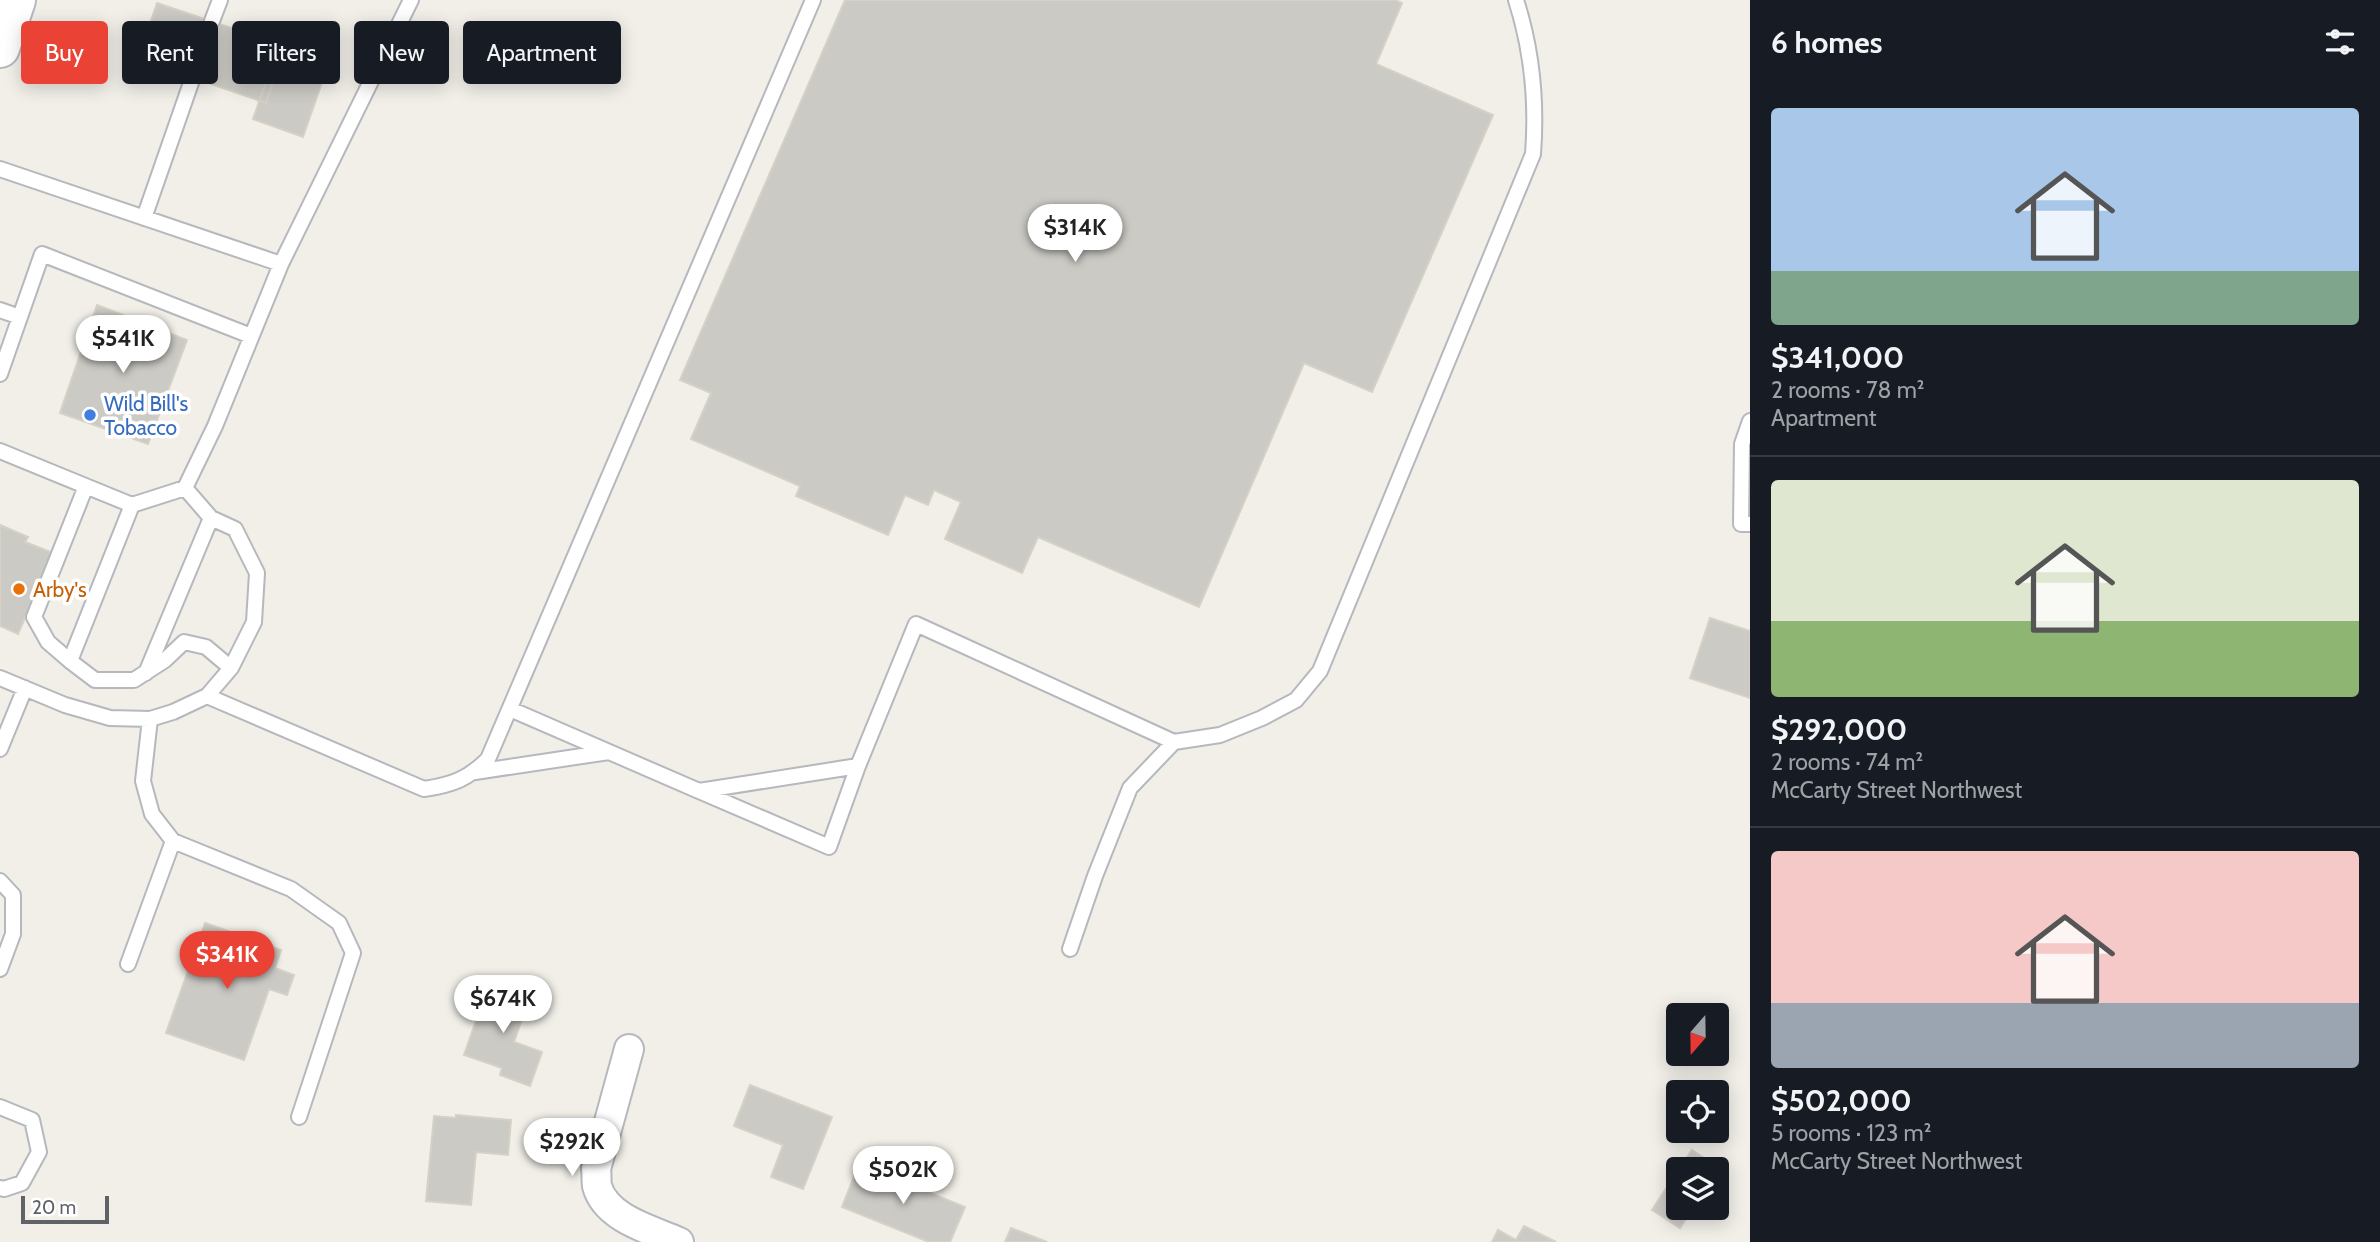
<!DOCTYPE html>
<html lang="en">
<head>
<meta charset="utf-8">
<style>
	:root { --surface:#171b24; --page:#20242c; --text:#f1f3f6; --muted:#9ea1a6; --line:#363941; --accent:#ea4335 }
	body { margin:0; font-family:Cabin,sans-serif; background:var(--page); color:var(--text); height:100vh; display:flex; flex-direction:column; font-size:26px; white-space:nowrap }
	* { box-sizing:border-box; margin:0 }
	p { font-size:23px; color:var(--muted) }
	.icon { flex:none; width:38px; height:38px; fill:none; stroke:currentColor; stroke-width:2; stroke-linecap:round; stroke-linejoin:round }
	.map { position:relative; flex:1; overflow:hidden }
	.drawer { display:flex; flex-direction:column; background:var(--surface); width:630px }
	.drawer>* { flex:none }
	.guide { position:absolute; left:21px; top:21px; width:665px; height:63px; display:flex; gap:14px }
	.needle { width:46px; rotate:200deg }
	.buttons { position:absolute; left:1666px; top:1003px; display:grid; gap:14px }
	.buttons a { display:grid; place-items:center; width:63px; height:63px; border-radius:7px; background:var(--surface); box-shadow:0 4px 18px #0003; font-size:35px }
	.scale { position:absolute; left:21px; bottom:18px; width:88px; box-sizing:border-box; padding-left:7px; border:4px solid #5f6368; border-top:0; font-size:19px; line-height:24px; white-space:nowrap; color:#5f6368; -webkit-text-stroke:5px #fff; paint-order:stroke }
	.price { position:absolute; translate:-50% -60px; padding:0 16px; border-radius:24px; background:#fff; color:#222; font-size:23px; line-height:46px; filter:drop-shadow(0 2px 4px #0008) }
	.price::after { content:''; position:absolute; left:50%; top:42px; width:21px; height:16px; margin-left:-10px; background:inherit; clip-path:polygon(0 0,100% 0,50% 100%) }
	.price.selected { background:var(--accent); color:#fff }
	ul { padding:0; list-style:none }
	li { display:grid; align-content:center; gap:14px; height:371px; padding:0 21px }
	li+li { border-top:2px solid var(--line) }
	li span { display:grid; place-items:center; height:217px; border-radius:7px; color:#555 }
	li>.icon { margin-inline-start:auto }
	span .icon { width:126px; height:126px; fill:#fffc; stroke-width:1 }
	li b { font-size:30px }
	h2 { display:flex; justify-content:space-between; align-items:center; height:84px; padding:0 21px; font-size:30px }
	.pill { padding:0 24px; border-radius:7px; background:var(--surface); box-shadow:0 4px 18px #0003; font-size:24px; line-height:63px }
	.pill.selected { background:var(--accent); color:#fff }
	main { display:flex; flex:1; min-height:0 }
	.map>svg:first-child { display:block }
	.building { fill:#cccac5; stroke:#d6d1c6; stroke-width:2 }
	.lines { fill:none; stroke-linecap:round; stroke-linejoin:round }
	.service-casing { stroke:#b5b8bc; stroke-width:18 }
	.minor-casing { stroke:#b5b8bc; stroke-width:32 }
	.secondary-casing { stroke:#b6babf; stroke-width:42 }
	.service { stroke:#fff; stroke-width:14 }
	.minor { stroke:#fff; stroke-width:28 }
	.secondary { stroke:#fff; stroke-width:38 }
	.shop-dot { fill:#3f7fe0; stroke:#fff; stroke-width:2.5 }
	.food-dot { fill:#e8710a; stroke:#fff; stroke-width:2.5 }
	.labels { text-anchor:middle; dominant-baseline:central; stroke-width:7; stroke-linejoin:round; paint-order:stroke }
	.shop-label { font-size:21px; fill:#366cbe; stroke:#fff; text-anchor:start }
	.food-label { font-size:21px; fill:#c56008; stroke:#fff; text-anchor:start }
</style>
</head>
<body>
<main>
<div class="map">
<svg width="1750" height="1242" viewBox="0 0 1750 1242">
	<rect width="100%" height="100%" fill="#f1efe8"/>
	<!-- building -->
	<path class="building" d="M845,0H1395L1402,3L1376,64L1493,115L1372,392L1304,363L1199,607L1038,537L1022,573L945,539L961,502L934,490L928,505L905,495L888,535L796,496L800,486L691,439L711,393L680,380Z
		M157,3L285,46L266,103L138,59Z
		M281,39L331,56L303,137L253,119Z
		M97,305L187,340L148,444L60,413Z
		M0,525L28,537L25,542L53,553L18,634L0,626Z
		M1710,618L1750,631V698L1690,678Z
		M205,923L281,950L275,968L294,975L287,995L269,989L244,1060L166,1033Z
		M490,981L530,996L514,1042L542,1052L530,1086L500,1075L502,1068L464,1055Z
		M750,1085L832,1117L803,1189L771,1177L783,1145L734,1126Z
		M456,1115L511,1120L508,1155L476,1152L471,1205L426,1201L434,1116L456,1118Z
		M1692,1150L1728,1174L1717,1191V1169H1679Z
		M859,1164L965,1207L950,1242H929L842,1207Z
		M1678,1170V1208H1706L1702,1214L1693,1208L1680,1228L1652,1210Z
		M1524,1226L1556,1242H1492L1498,1230L1516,1240Z
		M1011,1228L1047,1242H1005Z"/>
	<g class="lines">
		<!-- service casing -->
		<g class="service-casing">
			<path id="service" d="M212,21L220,0
				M0,169L281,264
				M144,218L193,77
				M0,310L20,317
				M0,374L42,254L251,336
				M1750,421L1742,444L1741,524H1750
				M0,451L132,505L70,661L95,680H134L165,660L184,642L206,647L231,668
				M132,505L185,488
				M70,661L48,642L34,617L86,486
				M146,673L211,518
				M0,678L65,705L110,718L150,719L173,712L207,696L231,668L254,622L257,573L235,529L211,518L185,488L215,426L281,264L411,0
				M207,696L424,789C452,785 468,779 488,759L813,0
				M510,709L699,791L858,766
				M150,719L143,781L152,814L173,841L291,889L339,923L353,953L299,1117
				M0,749L25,688
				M475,772L609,752
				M699,791L829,847L858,766L916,624L1174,742L1220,735L1262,718L1296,700L1320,671L1533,154C1537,102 1532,50 1516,0
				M0,881L13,895V934L0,969
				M1070,949L1095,876L1130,788L1174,742
				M128,964L173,841
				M0,1107L32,1120L39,1152L22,1183L4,1189L0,1188"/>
		</g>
		<!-- minor casing -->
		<g class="minor-casing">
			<path id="minor" d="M629,1049L596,1169C597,1174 596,1181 597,1186C606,1219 652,1230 679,1242"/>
		</g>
		<!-- secondary casing -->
		<g class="secondary-casing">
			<path id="secondary" d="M0,48L16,0"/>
		</g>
		<!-- service -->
		<use href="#service" class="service"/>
		<!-- minor -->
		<use href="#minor" class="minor"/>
		<!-- secondary -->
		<use href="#secondary" class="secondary"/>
	</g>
	<!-- markers -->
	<circle class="shop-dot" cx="90" cy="415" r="7"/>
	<circle class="food-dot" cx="19" cy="589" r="7"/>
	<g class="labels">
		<!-- shop labels -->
		<g class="shop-label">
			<text x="104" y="403">Wild Bill's<tspan x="104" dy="24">Tobacco</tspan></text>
		</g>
		<!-- food labels -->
		<g class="food-label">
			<text x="33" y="589">Arby's</text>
		</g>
	</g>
</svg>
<div class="buttons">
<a><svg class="needle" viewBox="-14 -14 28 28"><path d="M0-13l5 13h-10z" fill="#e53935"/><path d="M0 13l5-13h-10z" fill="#9ea1a6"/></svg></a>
<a><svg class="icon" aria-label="locate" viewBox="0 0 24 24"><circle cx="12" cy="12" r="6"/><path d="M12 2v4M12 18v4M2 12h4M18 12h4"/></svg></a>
<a><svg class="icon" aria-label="layers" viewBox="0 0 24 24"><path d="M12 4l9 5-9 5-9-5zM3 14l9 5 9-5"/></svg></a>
</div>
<div class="scale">20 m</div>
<b class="price" style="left:1075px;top:264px">$314K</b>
<b class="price" style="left:123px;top:375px">$541K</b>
<b class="price selected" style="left:227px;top:991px">$341K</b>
<b class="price" style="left:503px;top:1035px">$674K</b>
<b class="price" style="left:572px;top:1178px">$292K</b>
<b class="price" style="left:903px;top:1206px">$502K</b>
<div class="guide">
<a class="pill selected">Buy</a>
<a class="pill">Rent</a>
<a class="pill">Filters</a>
<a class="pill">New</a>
<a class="pill">Apartment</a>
</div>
</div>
<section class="drawer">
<h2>6 homes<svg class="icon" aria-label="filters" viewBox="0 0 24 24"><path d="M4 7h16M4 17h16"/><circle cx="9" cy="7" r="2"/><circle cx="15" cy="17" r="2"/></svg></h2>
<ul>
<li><span style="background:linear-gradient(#a9c7e8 75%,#7fa58c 0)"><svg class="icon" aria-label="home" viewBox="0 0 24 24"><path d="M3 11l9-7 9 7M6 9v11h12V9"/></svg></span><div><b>$341,000</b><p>2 rooms · 78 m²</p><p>Apartment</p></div></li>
<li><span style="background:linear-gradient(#dfe7d0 65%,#8fb573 0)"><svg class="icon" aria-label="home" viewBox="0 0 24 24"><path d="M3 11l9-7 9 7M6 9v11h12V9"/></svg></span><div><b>$292,000</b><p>2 rooms · 74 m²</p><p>McCarty Street Northwest</p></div></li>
<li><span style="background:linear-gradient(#f6c9c9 70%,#9aa5b1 0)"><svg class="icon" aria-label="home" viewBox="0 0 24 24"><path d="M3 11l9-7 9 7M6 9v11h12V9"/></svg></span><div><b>$502,000</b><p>5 rooms · 123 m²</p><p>McCarty Street Northwest</p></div></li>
</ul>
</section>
</main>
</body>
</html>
